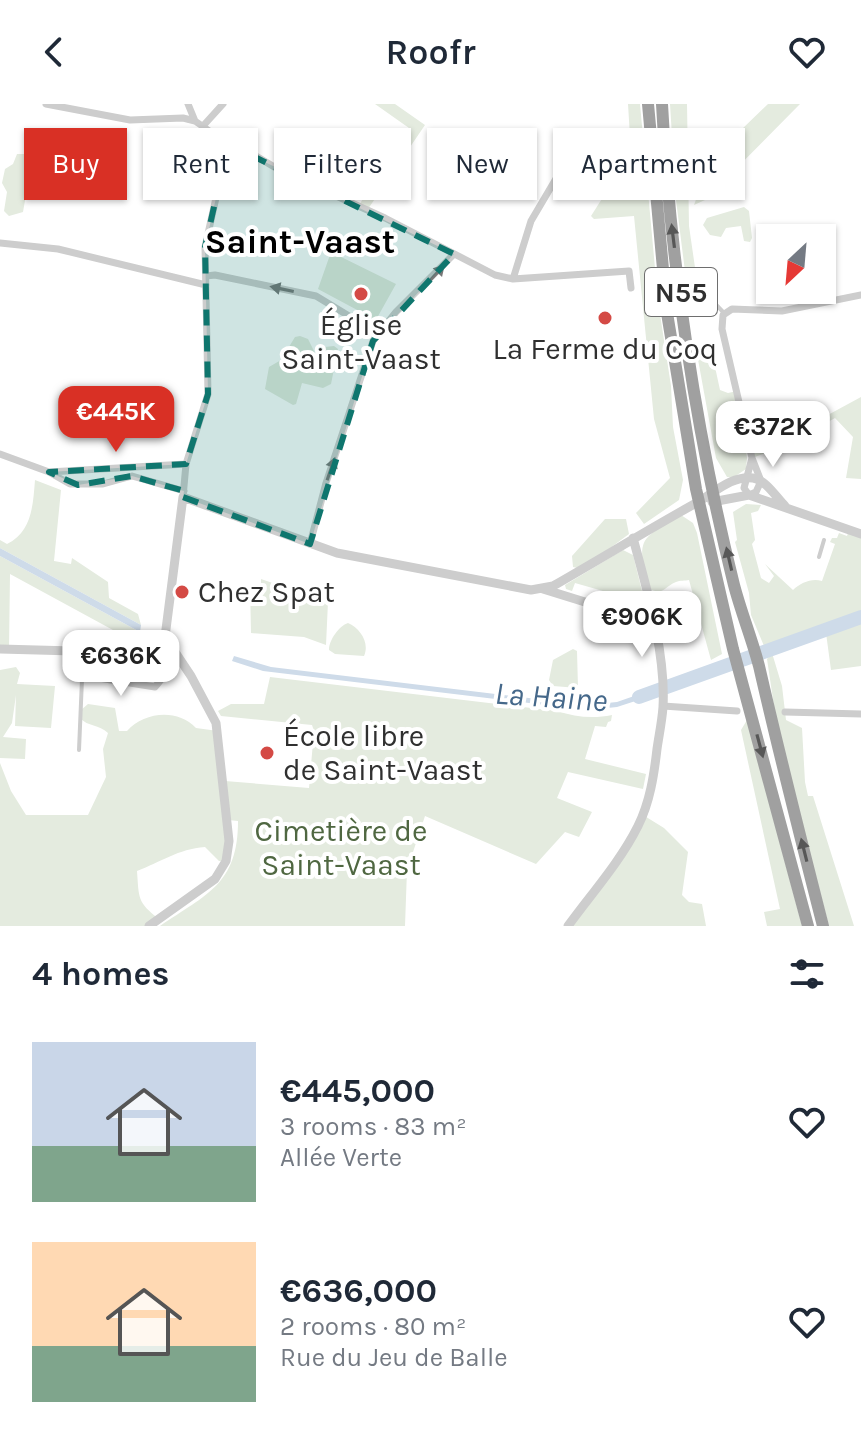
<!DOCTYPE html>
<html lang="en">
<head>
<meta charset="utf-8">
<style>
	:root { --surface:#fff; --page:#f6f6f7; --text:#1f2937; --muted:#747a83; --accent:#d93025 }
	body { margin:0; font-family:Karla,sans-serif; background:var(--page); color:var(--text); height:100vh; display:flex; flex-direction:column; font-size:30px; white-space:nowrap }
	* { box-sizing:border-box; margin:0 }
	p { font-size:26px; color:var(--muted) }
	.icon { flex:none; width:44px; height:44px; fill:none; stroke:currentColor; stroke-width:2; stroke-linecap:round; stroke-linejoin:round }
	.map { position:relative; height:822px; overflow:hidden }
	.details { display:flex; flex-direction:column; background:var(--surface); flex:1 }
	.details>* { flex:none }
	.top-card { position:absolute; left:24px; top:24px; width:814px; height:72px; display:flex; gap:16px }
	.needle { width:52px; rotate:206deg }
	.buttons { position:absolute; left:756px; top:120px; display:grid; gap:16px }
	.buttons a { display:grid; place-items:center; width:80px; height:80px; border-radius:0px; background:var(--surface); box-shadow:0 2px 6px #0004; font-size:40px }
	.price { position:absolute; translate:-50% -68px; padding:0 18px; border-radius:16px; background:#fff; color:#222; font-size:26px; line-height:52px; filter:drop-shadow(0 2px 4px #0008) }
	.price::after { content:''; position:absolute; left:50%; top:48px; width:24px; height:18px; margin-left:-12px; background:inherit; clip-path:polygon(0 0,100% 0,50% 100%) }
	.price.active { background:var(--accent); color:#fff }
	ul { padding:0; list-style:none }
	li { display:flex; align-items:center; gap:24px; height:200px; padding:0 32px }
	li span { display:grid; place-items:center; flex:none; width:224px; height:160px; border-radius:0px; color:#555 }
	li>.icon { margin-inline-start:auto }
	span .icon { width:96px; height:96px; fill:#fffc; stroke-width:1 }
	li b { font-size:34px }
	h2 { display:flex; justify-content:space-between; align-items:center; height:96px; padding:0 32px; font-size:34px }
	.pill { padding:0 28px; border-radius:0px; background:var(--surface); box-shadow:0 2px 6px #0004; font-size:28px; line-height:72px }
	.pill.active { background:var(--accent); color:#fff }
	header { display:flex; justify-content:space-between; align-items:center; height:104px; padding:0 32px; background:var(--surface); font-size:36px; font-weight:600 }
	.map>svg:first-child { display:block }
	.green { fill:#e4ebdf }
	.water { fill:#cedbe9 }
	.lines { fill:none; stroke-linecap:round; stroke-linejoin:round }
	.river { stroke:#cedbe9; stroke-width:14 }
	.service { stroke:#cdcdcd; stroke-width:4 }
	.minor { stroke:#cdcdcd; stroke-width:7 }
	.tertiary { stroke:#cdcdcd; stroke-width:9 }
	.trunk { stroke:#a0a0a0; stroke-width:12 }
	.oneway { fill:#575757 }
	.oneway2 { fill:#777 }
	.marked { fill:#0f766e; fill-opacity:0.2; stroke:#0f766e; stroke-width:6; stroke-dasharray:16 10; stroke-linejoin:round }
	.poi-dot { fill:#d44a45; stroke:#fff; stroke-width:3 }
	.labels { text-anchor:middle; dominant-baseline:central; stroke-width:8; stroke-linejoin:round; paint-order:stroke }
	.shield { fill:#fff; stroke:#6e6e6e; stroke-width:2 }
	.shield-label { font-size:28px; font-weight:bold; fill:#303030 }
	.poi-label { font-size:30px; fill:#303030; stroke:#fff }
	.park-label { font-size:30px; fill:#4f6741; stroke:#fff }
	.water-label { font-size:32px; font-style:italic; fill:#45688a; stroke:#fff }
	.quarter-label { font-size:34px; font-weight:bold; fill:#000; stroke:#fff }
</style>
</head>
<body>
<header><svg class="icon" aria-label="back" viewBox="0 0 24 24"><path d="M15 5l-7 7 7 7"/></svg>Roofr<svg class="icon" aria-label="heart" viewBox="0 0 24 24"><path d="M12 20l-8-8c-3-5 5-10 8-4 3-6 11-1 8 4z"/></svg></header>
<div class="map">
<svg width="861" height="822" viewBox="0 0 861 822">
	<rect width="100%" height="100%" fill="#fff"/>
	<!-- green -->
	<path class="green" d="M375,0H395L425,21L368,105L359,101L409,24Z
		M628,0H640L658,197L671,282L673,323L683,376L679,396L644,420L636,409L670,374L654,315L634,112L594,115L591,112L631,49Z
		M670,0H687L689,122L700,198L688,191L676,96Z
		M768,0H800L705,96L694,101L699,87L715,71L711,55Z
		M17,50H25L32,56L23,108L9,112L4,107L7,88L2,79L5,65L13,60Z
		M744,103L749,107L752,134L750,138L744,137L741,122L726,124L721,133L710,131L703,121L707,114Z
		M331,148L396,180L377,214L374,215L318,185Z
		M300,232L308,235L318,255L325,243L334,242L338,245L331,280L323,284L302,279L296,300L293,301L265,285L269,263L281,256L295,233Z
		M712,249L720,286L728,289L737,287L747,354L746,365L734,373H727L716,354L697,250Z
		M861,293V375L846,374L853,333L835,314L789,340L755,353L750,345L778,338Z
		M35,376L61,386L54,457L71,460L72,454L108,478L109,494L138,510L141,521L0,444V436L7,440C32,428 33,401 35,376Z
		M746,400L761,401L758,407L751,409L755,436L752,440L761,474L769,479L774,472L765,460L793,486C801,479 811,474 822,477L835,440L830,438L832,434H837L839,429L847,432L849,426L861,430V507L764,542L751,511L749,489L735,438L737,436L733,408Z
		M681,411L693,419L697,429L722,550L711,556L689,476C685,477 680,476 676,478C662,484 665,492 646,484C639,433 637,437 681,411Z
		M605,415H626L629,430L582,465L573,463L572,452Z
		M623,446L633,451L645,499L575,479L572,487L566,485L565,481Z
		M0,452L140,528L135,538L10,470L9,545H0Z
		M261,475L328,498L326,541L304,533L251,529L250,482L261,483Z
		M861,517V562L831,566L826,529Z
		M348,519C360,524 370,539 364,552L335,550L329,546C329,536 339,522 348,519Z
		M573,545L577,547L578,584L553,582L549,576L553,556Z
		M772,549L782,582L786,616L802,624L805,678L808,692H813L854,822H829L778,629L767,555Z
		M16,563L20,569L17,580L55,582L51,624L15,622L16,591L12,619L3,633L26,635L25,655L0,654V566Z
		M270,573L557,607C575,613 593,615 612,611L611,617L608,618L606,623L595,622L585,655L646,670L643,685L568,668L557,694L592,708L579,733L565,728L536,760L425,712L407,766L405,822H160C207,790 238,780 238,717L228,716L226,757H219L205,743C178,745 161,758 137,767C139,794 137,798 159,815L149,822H0V659L11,687L26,711H88L106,673L103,645L108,629C99,620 88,623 80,614L81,606L88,600L115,604L119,627H127C144,608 177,604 196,624L218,627L225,677L309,684L314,627L312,621L221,612L218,607L231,600H264Z
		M747,616L802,822H767L764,808L780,805L741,626Z
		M643,711L664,724L688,748L682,791L689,798L702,800L706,822H568Z"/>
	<!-- water -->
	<path class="water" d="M0,444L141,521L140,528L0,452Z
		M234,552L271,563L587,601L617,598L657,584V590L617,603L588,606L263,567L232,557Z"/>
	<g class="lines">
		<!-- river -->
		<path class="river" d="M639,593L861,513"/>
		<!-- service -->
		<path class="service" d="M702,186L724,209
			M819,453L824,436
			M79,646L82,575L86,572"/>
		<!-- minor -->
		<path class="minor" d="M46,0L130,16L183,14L195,17L228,40L246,46L281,67L385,114L495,171L513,175L629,167L631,184
			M188,0L195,17
			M203,22L223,0
			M0,139L58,145L206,181
			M206,172L215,171L316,192L377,229
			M513,175L531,117L580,34
			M0,350L49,368L70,380H103L132,372L184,387
			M752,354L744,384L749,391L756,388L761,377L752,354L722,225L723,211L732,205L782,207L861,191
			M49,368L186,360
			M183,393L186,360L208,290L205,143L228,40
			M310,440L326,379L373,237L396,208L454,150
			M84,546L86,572L155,583L179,554
			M663,602L737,607
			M785,608L861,610"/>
		<!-- tertiary -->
		<path class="tertiary" d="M712,398L749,391L861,430
			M543,485L643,516L655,526
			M165,533L183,393L337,449L531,486L553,482C602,454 649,425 698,398C714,389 732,371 753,374C766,376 776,393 785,402
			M0,545L74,547L165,533
			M149,822L215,775L226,757L229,737L216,619L191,572L165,533
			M568,822C592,789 620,758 638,722C650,698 654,671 657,645C659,631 662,617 663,603C666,549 647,486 633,434"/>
		<!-- trunk -->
		<path class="trunk" d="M648,0L667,209L696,385L733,545L808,822
			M662,0C670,157 696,329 734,481C741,508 752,535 759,562C779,649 801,736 823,822"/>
	</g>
	<!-- one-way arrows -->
	<defs><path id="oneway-solid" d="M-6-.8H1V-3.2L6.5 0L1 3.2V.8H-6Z" transform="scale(2)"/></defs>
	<g class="oneway">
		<use href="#oneway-solid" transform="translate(673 132) rotate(-97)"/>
		<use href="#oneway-solid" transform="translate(729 455) rotate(-103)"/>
		<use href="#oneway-solid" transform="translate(760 642) rotate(75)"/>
		<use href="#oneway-solid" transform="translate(804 746) rotate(-104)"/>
	</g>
	<g class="oneway2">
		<use href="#oneway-solid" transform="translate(436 170) rotate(-47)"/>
		<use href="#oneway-solid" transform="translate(282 185) rotate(-168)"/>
		<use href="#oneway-solid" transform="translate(331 365) rotate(-71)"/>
	</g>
	<!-- marked area -->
	<path class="marked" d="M228,40L454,150L373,237L310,440L183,393L184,387L132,372L78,381L49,368L186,360L208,290L205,143Z"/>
	<!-- markers -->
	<g class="poi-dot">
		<circle cx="361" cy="190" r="8"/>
		<circle cx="605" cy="214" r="8"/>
		<circle cx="182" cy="488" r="8"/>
		<circle cx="267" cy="649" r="8"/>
	</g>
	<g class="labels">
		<!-- shield labels -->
		<rect class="shield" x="645" y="164" width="72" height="48" rx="6"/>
		<g class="shield-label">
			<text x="681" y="188">N55</text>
		</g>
		<!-- poi labels -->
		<g class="poi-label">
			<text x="361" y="221">Église<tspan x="361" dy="34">Saint-Vaast</tspan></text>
			<text x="605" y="245">La Ferme du Coq</text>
			<text x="198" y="488" text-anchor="start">Chez Spat</text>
			<text x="283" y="632" text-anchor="start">École libre<tspan x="283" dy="34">de Saint-Vaast</tspan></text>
		</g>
		<!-- park labels -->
		<g class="park-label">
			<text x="341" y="727">Cimetière de<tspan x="341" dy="34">Saint-Vaast</tspan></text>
		</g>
		<!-- water labels -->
		<g class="water-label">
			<text transform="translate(551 593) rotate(4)">La Haine</text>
		</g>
		<!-- quarter labels -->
		<g class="quarter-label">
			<text x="300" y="138">Saint-Vaast</text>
		</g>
	</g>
</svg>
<div class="buttons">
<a><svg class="needle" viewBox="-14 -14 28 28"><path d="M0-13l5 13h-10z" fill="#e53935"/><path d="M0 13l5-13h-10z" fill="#747a83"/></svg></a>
</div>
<b class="price active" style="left:116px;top:350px">€445K</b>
<b class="price" style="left:773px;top:365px">€372K</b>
<b class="price" style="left:642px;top:555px">€906K</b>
<b class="price" style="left:121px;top:594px">€636K</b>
<div class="top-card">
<a class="pill active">Buy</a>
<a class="pill">Rent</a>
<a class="pill">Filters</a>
<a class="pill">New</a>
<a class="pill">Apartment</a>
</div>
</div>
<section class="details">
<h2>4 homes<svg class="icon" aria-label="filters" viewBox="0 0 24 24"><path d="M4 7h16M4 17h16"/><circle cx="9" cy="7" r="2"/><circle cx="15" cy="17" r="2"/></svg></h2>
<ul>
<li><span style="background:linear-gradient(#c9d6e8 65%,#7fa58c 0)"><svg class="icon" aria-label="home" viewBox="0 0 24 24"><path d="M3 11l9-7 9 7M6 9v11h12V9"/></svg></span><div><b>€445,000</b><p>3 rooms · 83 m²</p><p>Allée Verte</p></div><svg class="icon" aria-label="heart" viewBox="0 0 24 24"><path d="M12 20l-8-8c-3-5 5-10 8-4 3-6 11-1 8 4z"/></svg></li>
<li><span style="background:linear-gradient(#ffd9b3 65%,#7fa58c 0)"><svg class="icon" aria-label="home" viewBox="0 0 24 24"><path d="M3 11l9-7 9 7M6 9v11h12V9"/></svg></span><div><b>€636,000</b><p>2 rooms · 80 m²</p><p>Rue du Jeu de Balle</p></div><svg class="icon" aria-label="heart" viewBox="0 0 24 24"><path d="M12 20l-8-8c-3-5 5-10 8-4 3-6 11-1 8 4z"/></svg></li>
</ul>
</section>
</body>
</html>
